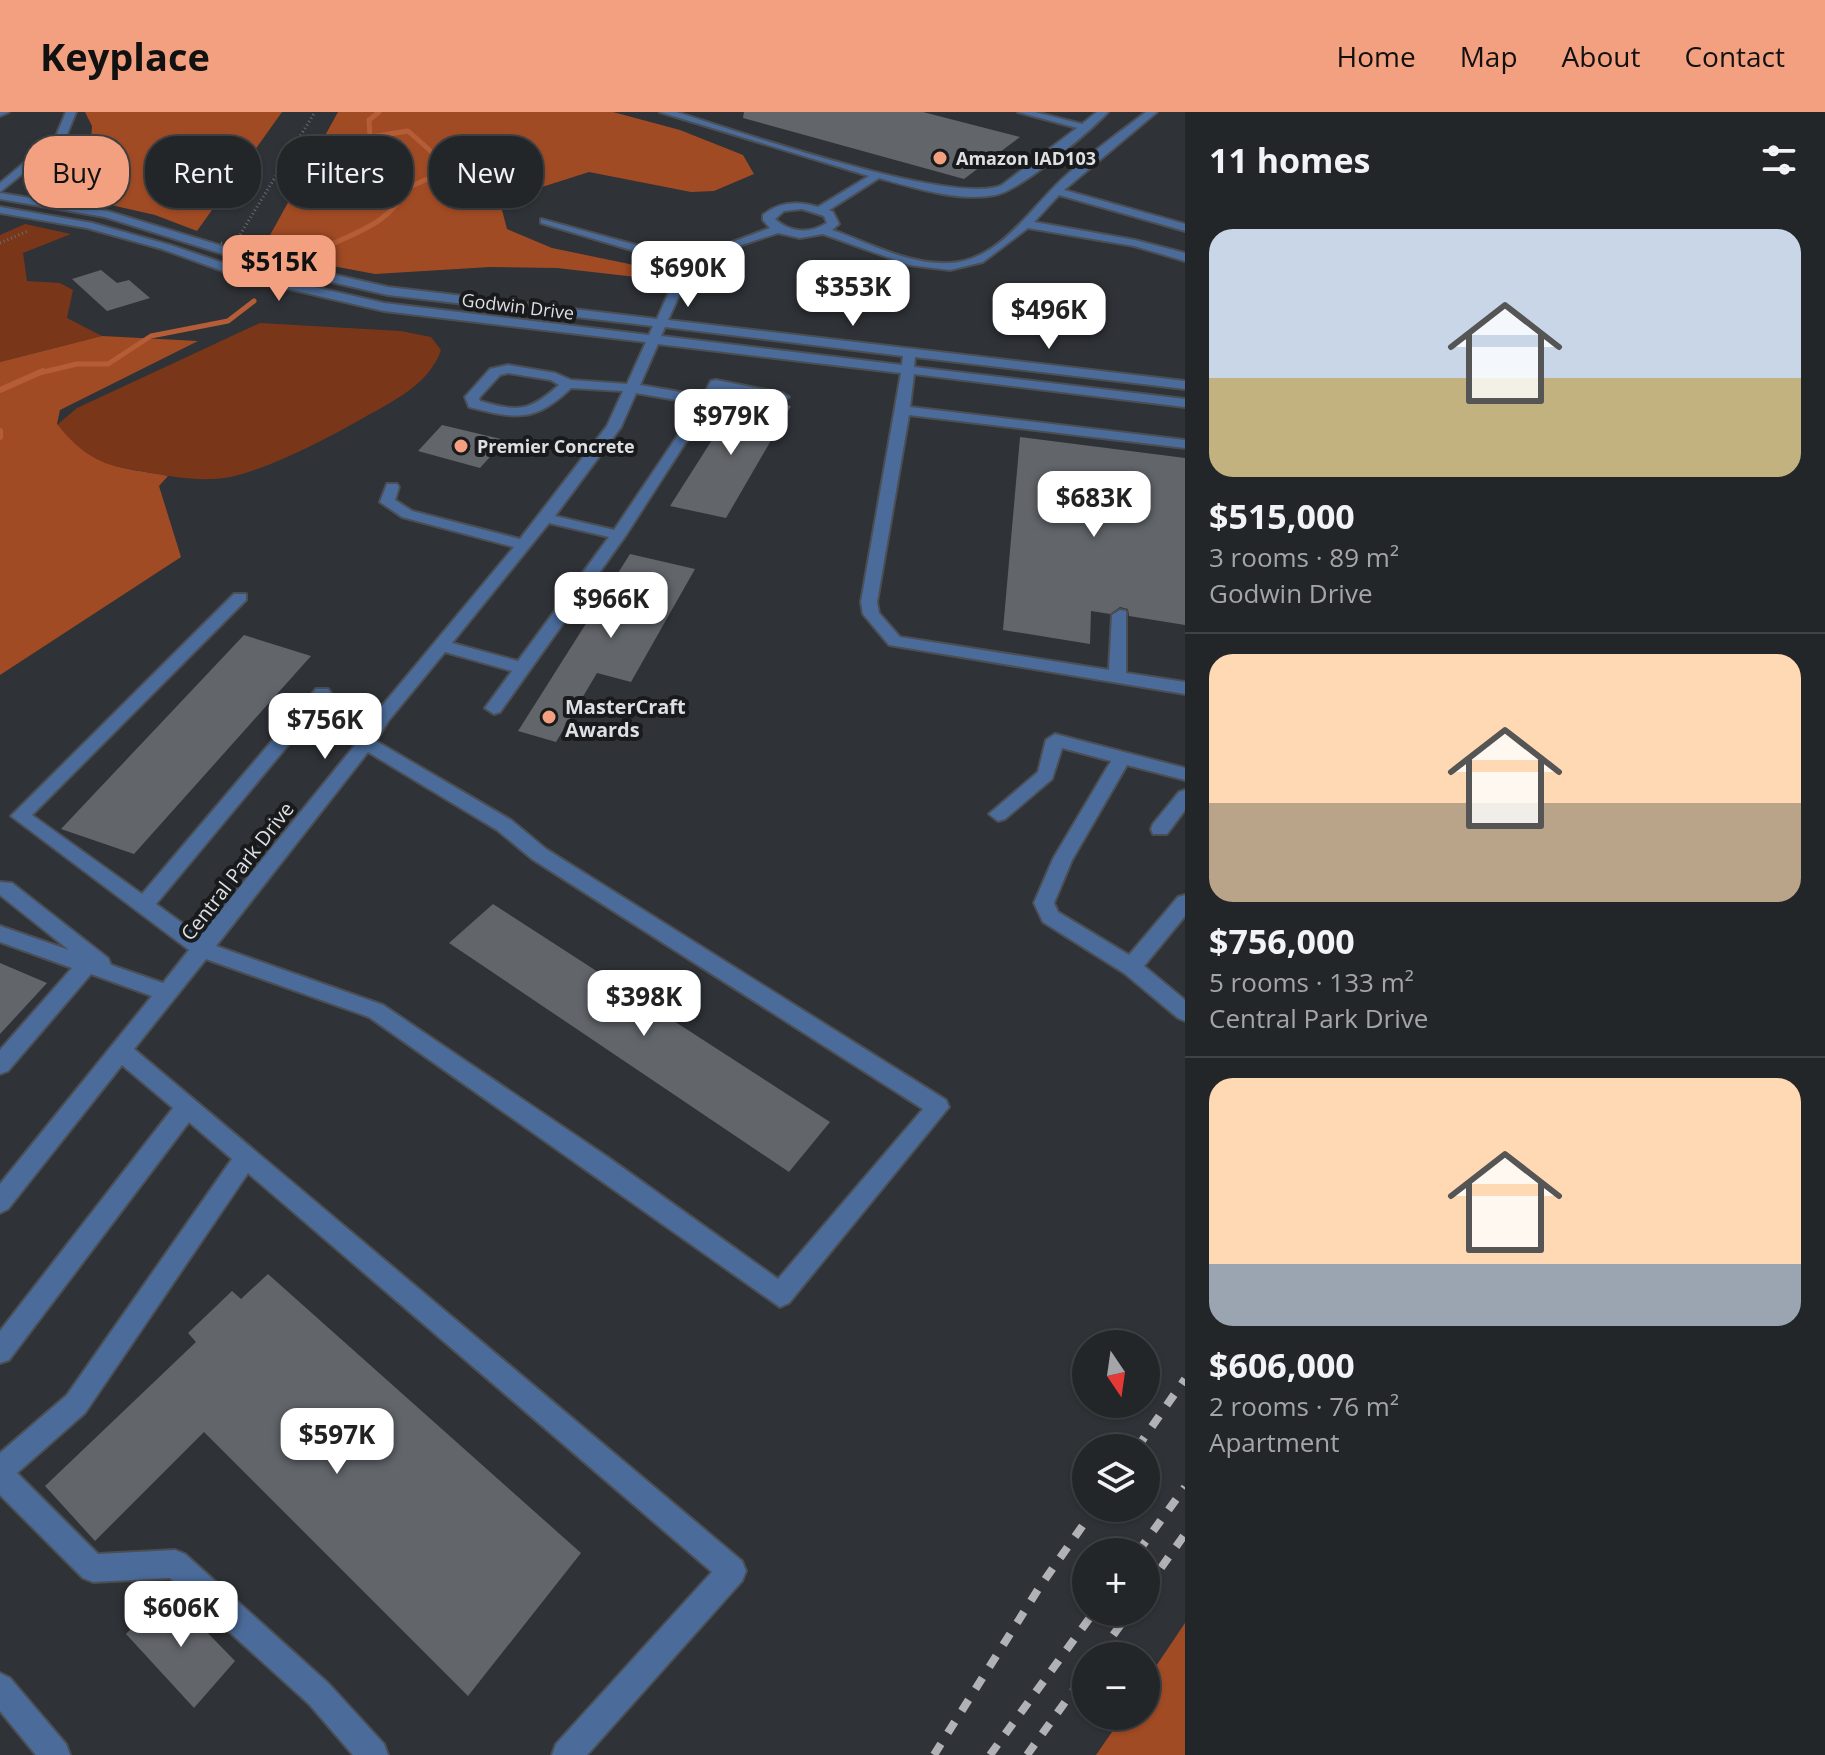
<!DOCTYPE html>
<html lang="en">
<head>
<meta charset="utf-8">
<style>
	:root { --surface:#232629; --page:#2f3235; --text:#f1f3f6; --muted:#a3a5a8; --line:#404346; --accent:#f2a07f }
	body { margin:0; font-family:"Open Sans",sans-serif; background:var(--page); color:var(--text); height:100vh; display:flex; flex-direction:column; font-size:30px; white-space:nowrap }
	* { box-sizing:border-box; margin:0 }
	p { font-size:26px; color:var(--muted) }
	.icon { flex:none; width:44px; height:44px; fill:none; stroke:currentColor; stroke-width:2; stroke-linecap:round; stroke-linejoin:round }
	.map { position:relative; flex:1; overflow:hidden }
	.drawer { display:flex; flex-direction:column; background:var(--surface); width:640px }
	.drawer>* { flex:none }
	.guide { position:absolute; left:24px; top:24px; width:760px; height:72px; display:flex; gap:16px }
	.needle { width:52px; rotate:167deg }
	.tools { position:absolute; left:1072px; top:1218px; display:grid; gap:16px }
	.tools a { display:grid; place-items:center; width:88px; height:88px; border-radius:50%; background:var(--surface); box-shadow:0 2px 6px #0004,0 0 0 2px var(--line); font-size:40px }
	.price { position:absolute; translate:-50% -68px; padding:0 18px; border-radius:16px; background:#fff; color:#222; font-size:26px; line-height:52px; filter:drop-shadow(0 2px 4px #0008) }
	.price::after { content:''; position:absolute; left:50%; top:48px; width:24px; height:18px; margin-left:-12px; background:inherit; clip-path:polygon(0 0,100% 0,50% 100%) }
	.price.selected { background:var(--accent); color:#111 }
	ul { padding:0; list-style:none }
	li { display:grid; align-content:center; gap:16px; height:424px; padding:0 24px }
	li+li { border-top:2px solid var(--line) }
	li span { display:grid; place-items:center; height:248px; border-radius:24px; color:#555 }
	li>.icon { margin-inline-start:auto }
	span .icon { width:144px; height:144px; fill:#fffc; stroke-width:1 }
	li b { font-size:34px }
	h2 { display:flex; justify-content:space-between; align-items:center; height:96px; padding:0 24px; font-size:34px }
	.pill { padding:0 28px; border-radius:32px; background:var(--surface); box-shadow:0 2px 6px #0004,0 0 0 2px var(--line); font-size:28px; line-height:72px }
	.pill.selected { background:var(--accent); color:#111 }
	header { display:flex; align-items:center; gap:48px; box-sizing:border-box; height:112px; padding:0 40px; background:var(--accent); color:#111 }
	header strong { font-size:38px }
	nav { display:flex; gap:44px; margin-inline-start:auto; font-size:28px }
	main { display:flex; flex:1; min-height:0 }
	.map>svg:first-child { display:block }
	.green { fill:#7a3618 }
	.forest { fill:#a14b24 }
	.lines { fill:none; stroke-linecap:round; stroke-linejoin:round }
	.stream-far1 { stroke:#b55d36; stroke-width:5 }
	.stream { stroke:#b55d36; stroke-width:6 }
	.building { fill:#62666b }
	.minor-casing { stroke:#4b4e52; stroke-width:4 }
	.path { stroke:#6b6d72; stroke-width:3; stroke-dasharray:1 3; stroke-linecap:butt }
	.minor { fill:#4b6c9b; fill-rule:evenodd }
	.rail { stroke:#b0b2b5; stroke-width:8; stroke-dasharray:13 13; stroke-linecap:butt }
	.path-bridge { stroke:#6b6d72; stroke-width:3; stroke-dasharray:1 3; stroke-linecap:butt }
	.poi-dot { fill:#f2a07f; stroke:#191a1c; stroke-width:3 }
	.labels { text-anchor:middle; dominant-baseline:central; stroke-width:8; stroke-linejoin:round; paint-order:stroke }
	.far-poi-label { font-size:18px; font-weight:bold; fill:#dddfe2; stroke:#191a1c; text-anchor:start }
	.far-street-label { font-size:18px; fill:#dddfe2; stroke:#191a1c }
	.poi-label { font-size:20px; font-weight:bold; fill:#dddfe2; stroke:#191a1c; text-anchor:start }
	.street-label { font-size:20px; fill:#dddfe2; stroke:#191a1c }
</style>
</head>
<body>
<header>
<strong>Keyplace</strong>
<nav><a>Home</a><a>Map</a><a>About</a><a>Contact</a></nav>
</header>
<main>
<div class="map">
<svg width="1185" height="1643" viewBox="0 0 1185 1643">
	<rect width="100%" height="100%" fill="#2f3237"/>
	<!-- green -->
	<path class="green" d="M25,112L71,122L23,141L27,169L60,171L73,178L67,206L102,224L0,250V123Z
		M260,211L401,219L431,225L441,238C429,272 395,288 365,305C330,325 252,367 213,367C190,368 167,364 146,360C98,351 90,351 57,313L77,296Z"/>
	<!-- forest -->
	<path class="forest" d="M85,0H282L197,119L155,103L32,75L33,71C52,55 73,44 91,28L92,14Z
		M338,0H613L680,18L743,43L754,62L714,79L691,80L589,60L542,75L502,98L507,117L552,136L634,153L636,165L557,156L490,155L375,162L269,142L264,134Z
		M102,224L198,229L60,298L57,312C93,357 115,354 168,364L159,374L181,445L0,563V250Z
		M1185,1511V1643H1096L1123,1604H1146V1569Z"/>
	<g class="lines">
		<!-- stream-far1 -->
		<path class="stream-far1" d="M311,143C343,123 390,116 405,77L445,59L442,49L408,19L370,25L369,8L379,0
			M39,261L77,252H108L151,224L228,209L254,189"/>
		<!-- stream -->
		<path class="stream" d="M0,278L43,259
			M0,319V325"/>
	</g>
	<!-- building -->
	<path class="building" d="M744,0H923L1020,25L964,67L743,6Z
		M101,158L117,171L129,168L150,186L107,199L72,167Z
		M740,284L791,294L726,406L670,394Z
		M442,313L505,328L480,356L418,339Z
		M1020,325L1185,346V513L1129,504L1128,497L1120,495L1110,502L1091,499L1090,532L1003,518Z
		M630,442L695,457L631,570L597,561L556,630L518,619Z
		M244,523L311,544L134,742L61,717Z
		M493,792L830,1010L789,1060L449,831Z
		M0,851L47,871L0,922Z
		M268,1162L581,1441L468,1584L204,1320L95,1429L45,1374L196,1230L188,1221L232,1179L241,1187Z
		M167,1479L235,1549L194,1596L126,1522Z"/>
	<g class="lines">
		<!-- minor casing -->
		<g class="minor-casing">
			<path id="minor" d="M0,0H9L0,4Z
				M66,0H76L65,27L0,80V71L56,24Z
				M660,0H676C734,18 955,95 1002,73L1077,16L1018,0H1035L1082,12L1097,0H1108C1089,20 1020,79 995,83C958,90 915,76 879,66L829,98L833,100L839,112L832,118C869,131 909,153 949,151C1002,149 1033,91 1069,61C1093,39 1120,20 1146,0H1157L1064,78L1185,112V119L1059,83L1034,110L1135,128L1185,141V149L1134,134L1028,116L983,150L950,158L909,153L823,122L800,126L778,121L711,143L693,153L668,208L1185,269V277L915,245L914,255L1185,287V295L914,262L910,295L1185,328V336L909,303L877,490L879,501L900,525L1109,558L1112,503L1120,498L1126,499V561L1185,570V582L889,533L863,502L861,490L901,261L658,232L640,273L703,284L711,269L716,268L782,281L789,285L782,289L720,277L626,423L500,600L494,602L485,596L512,559L445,540L389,608L376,629L511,708L546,737L946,988L949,995L789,1191L780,1195L369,905L206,847L134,937L742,1449L746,1459L742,1469L587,1643H552L556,1632L712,1460L248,1061L85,1301L17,1361L98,1442L175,1438L185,1442L329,1572L384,1632L388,1643H353L309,1592L170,1466L93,1470L83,1466L0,1383V1341L67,1283L232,1047L189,1010L9,1248L0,1251V1219L173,996L122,953L8,1097L0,1101V1072L152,884L91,862L8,959L0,962V938L72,856L0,830V814L69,838L0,783V770L12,771L108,846L111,853L163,871L189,838L11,704L234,482H246V488L32,703L142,782L316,577H328L331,581L328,585L156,792L200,824L360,627L377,600L514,435L402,405L380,390L387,372H397L399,375L395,388L412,399L520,427L607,314L623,279L571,276C534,311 516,307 469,295L465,285L490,257L508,253L555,261L571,268L627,272L646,230L384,199L245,167L162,137L87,116L0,101V95L92,111L170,133L253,161L384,191L649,223L653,214L388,183L258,153L105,105L0,87V81L107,99L265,147L388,175L657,207L681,153L541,111V107L687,147L770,116L763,108V103C780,89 799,89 818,95L869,64ZM802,97L824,104L827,111C810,122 790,121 775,107L784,99ZM665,215L903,244L902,253L661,224ZM508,261L551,268L559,273C529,300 518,300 480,289L479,286L500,263ZM636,281L699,292L614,418L555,404L621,315ZM549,411L609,425L518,549L452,531ZM368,640L497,718L532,747L923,997L778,1167L609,1046L383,893L216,834Z
				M1055,622L1185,656V668L1127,653L1072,748L1054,791L1058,800L1129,843L1178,785L1185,783V804L1144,854L1185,888V909L1178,906L1124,861L1043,810L1034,791L1053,747L1111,649L1062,636L1052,667L1005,707L998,709L989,702L1038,660L1046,628Z
				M1185,678V698L1167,722H1153L1151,717L1153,712L1179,680Z
				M0,1561L10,1566L66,1632L70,1643H36L0,1599Z"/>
		</g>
		<!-- path -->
		<path class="path" d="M238,126L315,0
			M0,131L28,119"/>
		<!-- minor -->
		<use href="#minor" class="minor"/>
		<!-- rail -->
		<path class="rail" d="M1137,1336L1185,1267
			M1138,1440L1185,1375
			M1146,1477L1185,1422
			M1098,1544L1130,1500
			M934,1643L1039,1476L1095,1396
			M990,1643L1094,1500
			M1027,1643L1086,1561"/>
		<!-- path-bridge -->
		<path class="path-bridge" d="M221,131L238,137"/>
	</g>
	<!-- markers -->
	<g class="poi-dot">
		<circle cx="940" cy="46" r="8"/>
		<circle cx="461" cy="334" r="8"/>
		<circle cx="549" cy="605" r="8"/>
	</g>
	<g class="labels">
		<!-- far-poi labels -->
		<g class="far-poi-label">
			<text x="956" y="46">Amazon IAD103</text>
			<text x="477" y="334">Premier Concrete</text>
		</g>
		<!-- far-street labels -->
		<g class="far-street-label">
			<text transform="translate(518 194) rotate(7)">Godwin Drive</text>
		</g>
		<!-- poi labels -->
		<g class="poi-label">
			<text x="565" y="594">MasterCraft<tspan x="565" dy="23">Awards</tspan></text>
		</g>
		<!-- street labels -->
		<g class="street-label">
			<text transform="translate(237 759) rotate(-52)">Central Park Drive</text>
		</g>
	</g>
</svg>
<div class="tools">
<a><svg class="needle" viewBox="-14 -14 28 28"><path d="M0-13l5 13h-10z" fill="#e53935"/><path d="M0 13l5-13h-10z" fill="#a3a5a8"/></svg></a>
<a><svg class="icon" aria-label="layers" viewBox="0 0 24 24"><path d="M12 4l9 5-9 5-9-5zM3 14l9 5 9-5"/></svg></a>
<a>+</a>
<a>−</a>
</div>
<b class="price selected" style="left:279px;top:191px">$515K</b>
<b class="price" style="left:688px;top:197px">$690K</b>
<b class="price" style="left:853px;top:216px">$353K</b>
<b class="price" style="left:1049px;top:239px">$496K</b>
<b class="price" style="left:731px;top:345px">$979K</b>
<b class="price" style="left:1094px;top:427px">$683K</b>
<b class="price" style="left:611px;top:528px">$966K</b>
<b class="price" style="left:325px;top:649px">$756K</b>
<b class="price" style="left:644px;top:926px">$398K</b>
<b class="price" style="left:337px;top:1364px">$597K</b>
<b class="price" style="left:181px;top:1537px">$606K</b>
<div class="guide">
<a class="pill selected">Buy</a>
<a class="pill">Rent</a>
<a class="pill">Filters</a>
<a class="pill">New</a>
</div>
</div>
<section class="drawer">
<h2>11 homes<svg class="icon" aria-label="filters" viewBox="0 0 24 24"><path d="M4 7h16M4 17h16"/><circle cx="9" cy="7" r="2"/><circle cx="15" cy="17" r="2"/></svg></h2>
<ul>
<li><span style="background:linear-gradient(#c9d6e8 60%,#c2b280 0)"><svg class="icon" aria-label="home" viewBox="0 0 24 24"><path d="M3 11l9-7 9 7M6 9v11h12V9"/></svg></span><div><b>$515,000</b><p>3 rooms · 89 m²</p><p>Godwin Drive</p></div></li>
<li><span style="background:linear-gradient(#ffd9b3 60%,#b9a48a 0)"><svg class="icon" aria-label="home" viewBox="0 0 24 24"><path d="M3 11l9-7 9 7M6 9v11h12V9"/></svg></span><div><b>$756,000</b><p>5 rooms · 133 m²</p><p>Central Park Drive</p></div></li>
<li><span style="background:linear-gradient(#ffd9b3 75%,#9aa5b1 0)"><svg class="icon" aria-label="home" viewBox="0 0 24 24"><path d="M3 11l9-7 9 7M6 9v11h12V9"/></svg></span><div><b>$606,000</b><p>2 rooms · 76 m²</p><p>Apartment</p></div></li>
</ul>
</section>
</main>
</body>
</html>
